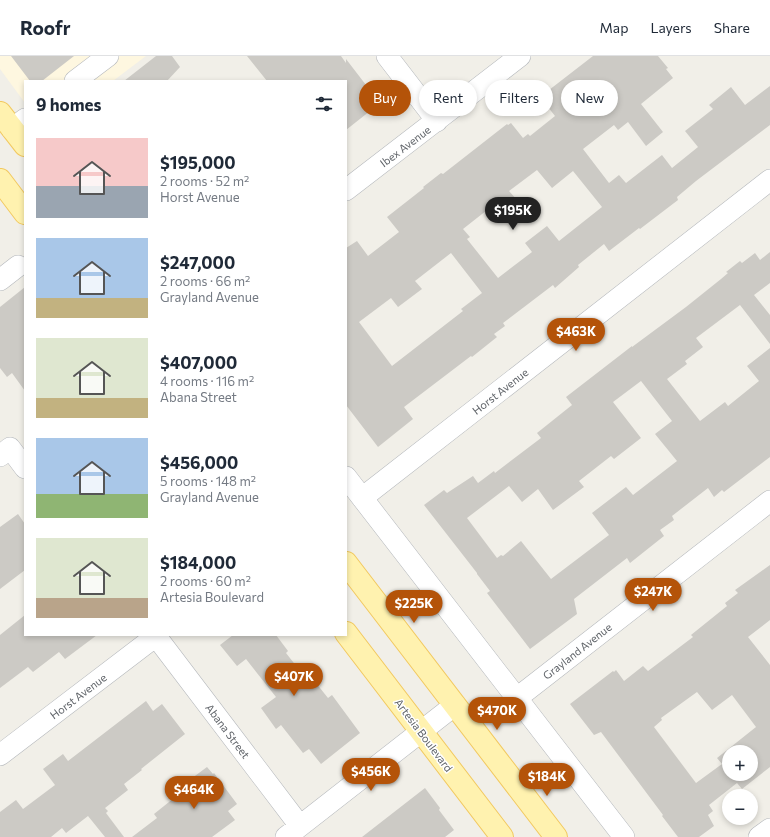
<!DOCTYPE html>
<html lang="en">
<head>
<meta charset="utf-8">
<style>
	:root { --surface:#fff; --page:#f6f6f7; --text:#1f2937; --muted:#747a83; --line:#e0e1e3; --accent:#b45309 }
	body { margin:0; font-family:Commissioner,sans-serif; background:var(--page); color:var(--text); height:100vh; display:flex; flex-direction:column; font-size:15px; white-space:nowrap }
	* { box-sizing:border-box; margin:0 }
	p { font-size:13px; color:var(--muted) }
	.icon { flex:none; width:22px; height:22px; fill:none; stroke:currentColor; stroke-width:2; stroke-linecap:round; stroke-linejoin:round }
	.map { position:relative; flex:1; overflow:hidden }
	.drawer { position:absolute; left:24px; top:24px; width:323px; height:556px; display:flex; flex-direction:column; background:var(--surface); border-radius:0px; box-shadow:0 2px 6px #0003 }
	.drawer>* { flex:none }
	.guide { position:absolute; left:359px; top:24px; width:351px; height:36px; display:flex; gap:8px }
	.controls { position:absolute; left:722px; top:689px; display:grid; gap:8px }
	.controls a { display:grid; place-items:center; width:36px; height:36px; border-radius:50%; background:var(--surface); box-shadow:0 2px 6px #0003; font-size:20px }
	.price { position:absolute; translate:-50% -34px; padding:0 9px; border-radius:14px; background:var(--accent); color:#fff; font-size:13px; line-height:26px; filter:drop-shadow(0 1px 2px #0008) }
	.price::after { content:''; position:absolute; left:50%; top:24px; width:12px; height:9px; margin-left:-6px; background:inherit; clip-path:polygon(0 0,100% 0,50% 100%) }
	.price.selected { background:#222; color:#fff }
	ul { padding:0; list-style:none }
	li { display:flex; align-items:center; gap:12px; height:100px; padding:0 12px }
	li span { display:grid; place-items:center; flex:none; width:112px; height:80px; border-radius:0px; color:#555 }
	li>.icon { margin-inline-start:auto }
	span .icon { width:48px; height:48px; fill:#fffc; stroke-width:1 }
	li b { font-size:17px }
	h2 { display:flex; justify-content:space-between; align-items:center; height:48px; padding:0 12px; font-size:17px }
	.pill { padding:0 14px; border-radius:18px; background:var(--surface); box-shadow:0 2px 6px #0003; font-size:14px; line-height:36px }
	.pill.selected { background:var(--accent); color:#fff }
	header { display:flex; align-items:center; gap:24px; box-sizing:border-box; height:56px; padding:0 20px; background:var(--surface); border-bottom:1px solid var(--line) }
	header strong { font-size:19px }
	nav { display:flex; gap:22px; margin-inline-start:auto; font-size:14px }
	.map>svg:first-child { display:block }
	.commercial { fill:#fef7e0 }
	.building { fill:#cccac5; fill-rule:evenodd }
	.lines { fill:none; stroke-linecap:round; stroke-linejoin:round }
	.minor-casing { stroke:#b5b8bc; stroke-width:22 }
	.major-casing { stroke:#f2c960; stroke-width:24 }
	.minor { stroke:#fff; stroke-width:21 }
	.major { stroke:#fff2af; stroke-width:22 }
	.labels { text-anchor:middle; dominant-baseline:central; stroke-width:3; stroke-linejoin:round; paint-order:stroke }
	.street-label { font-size:11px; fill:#5f6368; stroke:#fff }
</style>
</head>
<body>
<header>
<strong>Roofr</strong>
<nav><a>Map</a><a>Layers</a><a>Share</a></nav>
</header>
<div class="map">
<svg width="770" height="781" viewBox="0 0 770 781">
	<rect width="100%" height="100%" fill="#f1efe8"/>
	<!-- commercial -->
	<path class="commercial" d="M0,0H146L113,25H25V47L0,13Z"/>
	<!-- building -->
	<path class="building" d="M11,0H74L42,25H30Z
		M156,0H172L180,11L167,25H124Z
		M247,0H341L346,7V3L376,42L366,50L370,55L346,74V25H267Z
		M593,0H658L668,12L666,13L673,22L641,48L663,76L646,90L628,66L618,74L614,69L583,93L609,127L619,119L626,127L662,99L672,112L698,91L685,75L713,53L709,49L731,31L745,49L770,30V69L696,125L677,141L678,144L640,173L639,172L609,195L604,188L578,209L579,211L555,232L553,229L503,267L505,270L494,278L497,281L472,301L471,300L404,351L413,363L378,391L346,349V192L357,185L368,200L399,176L387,161L424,132L423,131L441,117L443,118L507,68L508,69L511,67L523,82L528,78L530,80L555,60L540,41ZM537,114L552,132L573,115L602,151L559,185L547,170L525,187L532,196L498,222L467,183L470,181L463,173L496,147L503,155L517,144L509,135ZM451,197L482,237L461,253L463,255L392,310L359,266L391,242L398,251L422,233L415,225Z
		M770,196V227L754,239L770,259V288L740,249L696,282L703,291L685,305L687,308L667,323L700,365L725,346L728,350L759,325L747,310L770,292V401L724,436L722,434L714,441L708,432L672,460L674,464L660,474L664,480L630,507L627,502L574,543L577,558L530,593L487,537L490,535L477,518V517L424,449L444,434L447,437L473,420L478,427L494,415L495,417L541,382L537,377L572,349L566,341L632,290V291L686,251L721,223L728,217L726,216L740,205L742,207L755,197L760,204ZM641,325L672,365L655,378L677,405L633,439L626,431L592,457L609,479L551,523L521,485L503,500L501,499L497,502L467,462L509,430L522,446L538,433L553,454L584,431L579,425L611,400L614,403L641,382L613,346Z
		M25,231V335L12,317L7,321L0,312V251Z
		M18,458L25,468V514L0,533V471Z
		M770,509V564L748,581L770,609V711L742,733L737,727L709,749L713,755L708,759L714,770L699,781H678L662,760L663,759L601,676L594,679L570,648L613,615L614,616L616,614L624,625L643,610L648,615L693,581L691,579L727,550L725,547L738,537L735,534ZM697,636L712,654L732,639L756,671L717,702L722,708L696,727L654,671L662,664L661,662ZM729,696H751V718H729Z
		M25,559V579H97L65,603L59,596L33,616L28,611L0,632V579Z
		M233,579H276L288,595L286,597L308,625L312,622L328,642L332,639L360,677L321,708L309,693L303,697L281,669L276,673L261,652L276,641L246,603L237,610L220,589Z
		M146,645L153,655L162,648L185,678L141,713L142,714L124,728L128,734L105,752L108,755L106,757L124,781H105L88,760L66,777L62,772L51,781H0V756L16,744L23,753L55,729L43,713L63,698L68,705Z
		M207,711L213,718L214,717L237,748L228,755L235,764L212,781H132L157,762L154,758L179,738L176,734Z
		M425,732L440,752L439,754L454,774L445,781H362Z"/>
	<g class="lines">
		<!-- minor casing -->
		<g class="minor-casing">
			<path id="minor" d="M387,0L437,65
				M75,25L108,0
				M12,73L25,63
				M346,134L520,0
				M0,224L18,210
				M0,400L10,392L25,412
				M346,421L624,781
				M362,442L770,124
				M155,579L300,770
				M517,642L770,445
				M0,699L156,580
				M286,781L455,649
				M759,781L770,773"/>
		</g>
		<!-- major casing -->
		<g class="major-casing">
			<path id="major" d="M0,57L25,89
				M0,124L25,157
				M346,507L556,781
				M346,577L502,781"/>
		</g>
		<!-- minor -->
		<use href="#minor" class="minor"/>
		<!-- major -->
		<use href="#major" class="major"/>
	</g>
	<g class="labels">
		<!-- street labels -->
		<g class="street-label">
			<text transform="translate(405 90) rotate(-37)">Ibex Avenue</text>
			<text transform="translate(500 335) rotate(-38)">Horst Avenue</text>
			<text transform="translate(577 595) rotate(-38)">Grayland Avenue</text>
			<text transform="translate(78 640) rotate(-37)">Horst Avenue</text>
			<text transform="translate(228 675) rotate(53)">Abana Street</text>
			<text transform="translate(424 679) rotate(53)">Artesia Boulevard</text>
		</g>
	</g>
</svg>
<div class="controls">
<a>+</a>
<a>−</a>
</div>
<b class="price selected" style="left:513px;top:175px">$195K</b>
<b class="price" style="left:576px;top:296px">$463K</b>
<b class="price" style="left:653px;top:556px">$247K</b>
<b class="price" style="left:414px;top:568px">$225K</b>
<b class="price" style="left:294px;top:641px">$407K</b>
<b class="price" style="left:497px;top:675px">$470K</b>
<b class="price" style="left:371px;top:736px">$456K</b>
<b class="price" style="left:547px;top:741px">$184K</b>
<b class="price" style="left:194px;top:754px">$464K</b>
<div class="guide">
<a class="pill selected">Buy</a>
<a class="pill">Rent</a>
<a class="pill">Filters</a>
<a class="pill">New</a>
</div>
<section class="drawer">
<h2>9 homes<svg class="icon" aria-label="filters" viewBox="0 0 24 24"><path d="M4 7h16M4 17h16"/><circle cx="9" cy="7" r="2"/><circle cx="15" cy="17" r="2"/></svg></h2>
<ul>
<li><span style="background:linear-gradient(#f6c9c9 60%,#9aa5b1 0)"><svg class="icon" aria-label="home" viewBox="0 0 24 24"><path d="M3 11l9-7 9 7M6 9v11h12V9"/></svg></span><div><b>$195,000</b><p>2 rooms · 52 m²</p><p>Horst Avenue</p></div></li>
<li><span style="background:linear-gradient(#a9c7e8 75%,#c2b280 0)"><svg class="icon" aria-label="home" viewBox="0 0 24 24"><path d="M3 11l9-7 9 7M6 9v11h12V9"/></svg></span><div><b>$247,000</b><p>2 rooms · 66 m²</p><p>Grayland Avenue</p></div></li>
<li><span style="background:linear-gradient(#dfe7d0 75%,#c2b280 0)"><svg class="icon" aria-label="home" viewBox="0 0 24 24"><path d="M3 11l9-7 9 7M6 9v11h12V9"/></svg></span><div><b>$407,000</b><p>4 rooms · 116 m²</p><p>Abana Street</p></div></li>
<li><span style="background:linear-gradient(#a9c7e8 70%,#8fb573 0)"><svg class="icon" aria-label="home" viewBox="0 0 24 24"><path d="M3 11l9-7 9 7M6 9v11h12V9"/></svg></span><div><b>$456,000</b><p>5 rooms · 148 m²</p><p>Grayland Avenue</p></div></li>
<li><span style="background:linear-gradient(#dfe7d0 75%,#b9a48a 0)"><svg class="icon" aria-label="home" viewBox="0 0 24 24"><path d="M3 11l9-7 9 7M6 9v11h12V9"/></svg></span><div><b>$184,000</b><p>2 rooms · 60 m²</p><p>Artesia Boulevard</p></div></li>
</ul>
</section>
</div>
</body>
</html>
